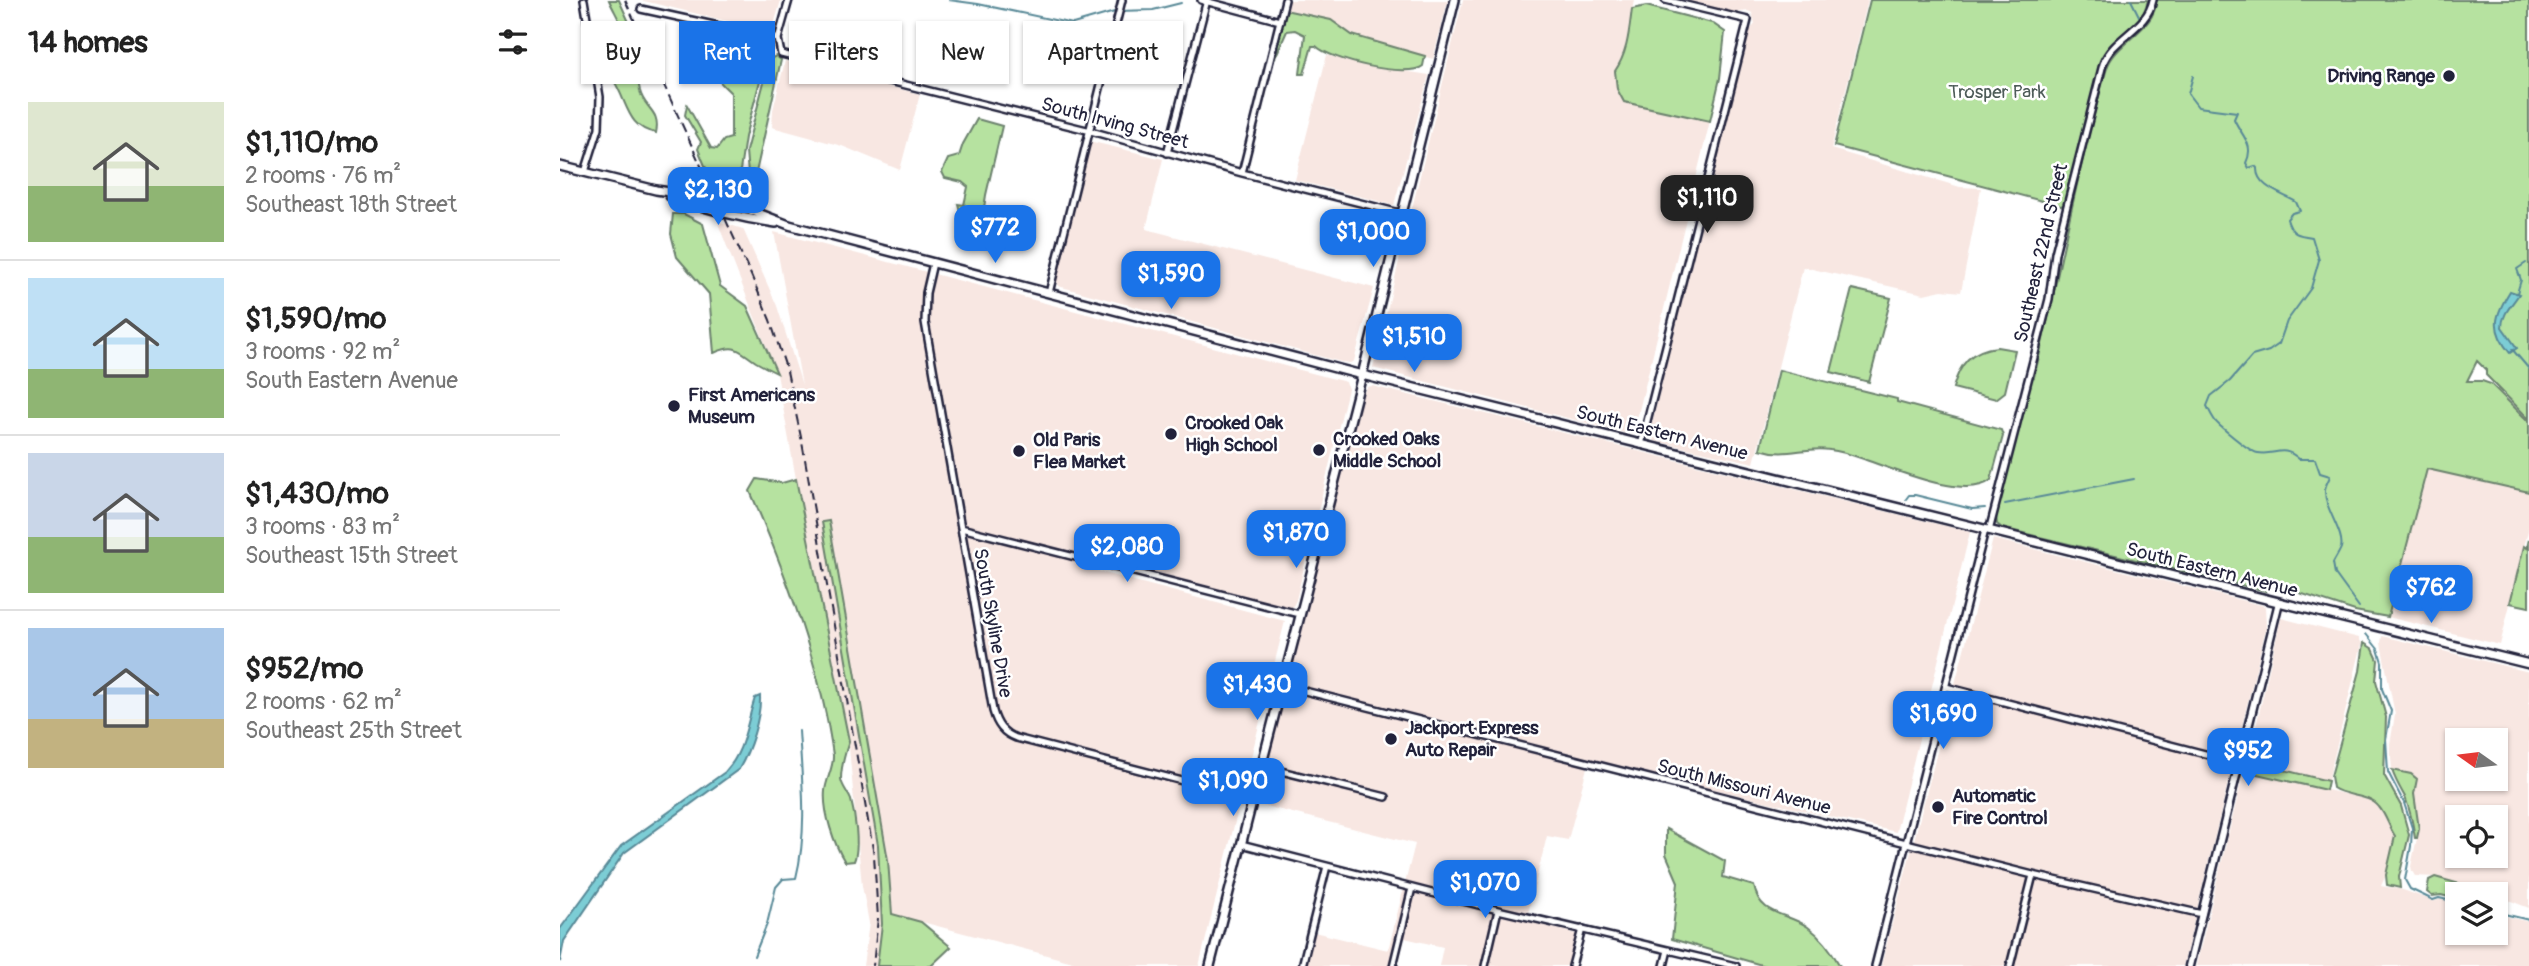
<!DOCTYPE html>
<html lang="en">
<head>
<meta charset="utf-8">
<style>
	:root { --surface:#fff; --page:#f6f6f6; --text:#222; --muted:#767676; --line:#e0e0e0; --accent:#1a73e8 }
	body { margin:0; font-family:Pangolin,sans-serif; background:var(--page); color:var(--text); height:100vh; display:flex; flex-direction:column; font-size:26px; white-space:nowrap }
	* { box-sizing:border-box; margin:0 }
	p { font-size:23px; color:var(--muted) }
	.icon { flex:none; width:38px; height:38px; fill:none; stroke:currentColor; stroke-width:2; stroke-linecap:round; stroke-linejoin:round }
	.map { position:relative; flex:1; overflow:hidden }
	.details { display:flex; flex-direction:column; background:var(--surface); width:560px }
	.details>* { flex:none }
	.banner { position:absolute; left:21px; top:21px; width:665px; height:63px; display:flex; gap:14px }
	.needle { width:46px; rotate:284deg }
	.fabs { position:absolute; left:1885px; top:728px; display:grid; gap:14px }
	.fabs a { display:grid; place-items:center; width:63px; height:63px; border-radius:0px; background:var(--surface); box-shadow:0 2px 5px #0004; font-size:35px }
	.price { position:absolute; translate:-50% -60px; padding:0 16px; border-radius:14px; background:var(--accent); color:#fff; font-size:23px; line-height:46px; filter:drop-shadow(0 2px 4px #0008) }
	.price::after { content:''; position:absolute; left:50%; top:42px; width:21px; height:16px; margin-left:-10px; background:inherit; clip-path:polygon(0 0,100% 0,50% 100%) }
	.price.active { background:#222; color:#fff }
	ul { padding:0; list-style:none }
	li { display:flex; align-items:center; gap:21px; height:175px; padding:0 28px }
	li+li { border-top:2px solid var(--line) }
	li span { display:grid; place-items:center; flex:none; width:196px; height:140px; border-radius:0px; color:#555 }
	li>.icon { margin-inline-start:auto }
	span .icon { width:84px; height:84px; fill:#fffc; stroke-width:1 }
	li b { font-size:30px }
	h2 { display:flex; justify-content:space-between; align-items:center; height:84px; padding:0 28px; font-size:30px }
	.chip { padding:0 24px; border-radius:0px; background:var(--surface); box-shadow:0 2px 5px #0004; font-size:24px; line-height:63px }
	.chip.active { background:var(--accent); color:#fff }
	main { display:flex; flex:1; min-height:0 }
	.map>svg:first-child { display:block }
	.built { fill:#f8e7e2; fill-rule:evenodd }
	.green { fill:#b6e2a0; stroke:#6c826e; stroke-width:2 }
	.water { fill:#7ccdd5; stroke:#588997; stroke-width:2 }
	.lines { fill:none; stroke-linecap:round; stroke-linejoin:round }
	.stream { stroke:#588997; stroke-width:2 }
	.minor-casing { stroke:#22223b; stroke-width:10 }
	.tertiary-casing { stroke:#22223b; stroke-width:11 }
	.secondary-casing { stroke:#22223b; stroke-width:12 }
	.minor { stroke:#fff; stroke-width:5 }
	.tertiary { stroke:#fff; stroke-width:6 }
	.secondary { stroke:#fff; stroke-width:7 }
	.rail { stroke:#22223b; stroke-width:2; stroke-dasharray:10 5; stroke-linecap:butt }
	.poi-dot { fill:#22223b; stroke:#fff; stroke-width:2.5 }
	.labels { text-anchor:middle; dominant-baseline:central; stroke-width:5; stroke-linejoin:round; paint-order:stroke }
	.poi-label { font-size:19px; font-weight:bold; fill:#22223b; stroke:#fff; text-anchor:start }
	.park-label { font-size:19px; fill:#4e5c59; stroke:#fff }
	.street-label { font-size:19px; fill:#22223b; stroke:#fff }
</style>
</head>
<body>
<main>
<section class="details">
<h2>14 homes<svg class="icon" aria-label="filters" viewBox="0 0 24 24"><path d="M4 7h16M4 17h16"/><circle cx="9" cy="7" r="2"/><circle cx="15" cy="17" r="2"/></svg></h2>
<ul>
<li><span style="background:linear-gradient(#dfe7d0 60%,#8fb573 0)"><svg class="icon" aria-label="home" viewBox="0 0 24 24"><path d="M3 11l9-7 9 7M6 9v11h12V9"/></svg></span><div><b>$1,110/mo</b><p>2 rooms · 76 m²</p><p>Southeast 18th Street</p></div></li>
<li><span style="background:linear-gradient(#bfe0f5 65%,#8fb573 0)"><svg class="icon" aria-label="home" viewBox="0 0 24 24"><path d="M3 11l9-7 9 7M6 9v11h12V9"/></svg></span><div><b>$1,590/mo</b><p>3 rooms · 92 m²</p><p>South Eastern Avenue</p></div></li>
<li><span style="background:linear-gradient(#c9d6e8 60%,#8fb573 0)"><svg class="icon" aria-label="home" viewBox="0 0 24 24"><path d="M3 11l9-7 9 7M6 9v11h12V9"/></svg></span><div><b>$1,430/mo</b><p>3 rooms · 83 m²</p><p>Southeast 15th Street</p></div></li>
<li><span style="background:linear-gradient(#a9c7e8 65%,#c2b280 0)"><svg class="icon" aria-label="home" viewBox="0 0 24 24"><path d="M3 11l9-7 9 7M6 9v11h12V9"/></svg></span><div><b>$952/mo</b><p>2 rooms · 62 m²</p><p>Southeast 25th Street</p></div></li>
</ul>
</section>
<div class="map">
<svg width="1969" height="966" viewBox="0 0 1969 966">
	<rect width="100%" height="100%" fill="#fff"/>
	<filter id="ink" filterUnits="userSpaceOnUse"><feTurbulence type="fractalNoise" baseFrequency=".0143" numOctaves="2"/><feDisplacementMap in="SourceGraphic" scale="14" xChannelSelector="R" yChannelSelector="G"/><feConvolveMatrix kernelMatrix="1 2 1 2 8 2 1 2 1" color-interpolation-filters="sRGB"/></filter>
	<g filter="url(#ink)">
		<!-- built -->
		<path class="built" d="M80,0H221L212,32Z
			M728,0H888L873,59L792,35L771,20L725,10Z
			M903,0H1074L1066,48L1062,61L1055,71L1063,102L1150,121L1073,435L813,368Z
			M1125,0H1308L1271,149L1400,187L1421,188L1401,292L1382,290L1364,294L1243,267L1194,463L1095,441L1089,435L1187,34L1195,24L1192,13L1188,11L1173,13Z
			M767,55L802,64L869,75L834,205L735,180Z
			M225,61L360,94L340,170L282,146L212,127L213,110Z
			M529,141L603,159L586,229L814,288L794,361L790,363L781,362L498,286L496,277Z
			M157,221L183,229L217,306L242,385L214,232L786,382L788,389L736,600L732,608L537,557L533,570L725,621L639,966H528L332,914L328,860L318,845L322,924L319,954L317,966H303L309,923L302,886L288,737L236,479L217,374Z
			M812,386L1410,532L1336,832L1029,760L1008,840L987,836L966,921L1016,934L1008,966H879L883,947L836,936L829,966H745L754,932L828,950L855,844L697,804L802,396L807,387Z
			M1867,468L1969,492V527L1940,645L1828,617Z
			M1433,539L1705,606L1706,628L1623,966H1321Z
			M1721,618L1799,638L1802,644L1768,781L1688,761Z
			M1822,636L1969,672V908L1915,887L1875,877L1855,876L1852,871L1851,866L1859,829L1854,794L1857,784L1851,774L1832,770L1830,744L1835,715L1821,643ZM1897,740H1936V779H1897ZM1897,817H1936V856H1897Z
			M1684,771L1811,800L1818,806L1835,836L1826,875L1821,886L1843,890L1874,901L1881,899L1897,903V933H1936V914L1969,922V966H1636Z"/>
		<!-- green -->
		<path class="green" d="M49,0H59L84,55L66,51C69,33 56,16 49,0Z
			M1310,0H1588L1583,15L1542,57L1504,204L1501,206L1274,146Z
			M1596,0H1969V419L1926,375V370L1917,361L1907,381H1922L1931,384L1969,422V492L1867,469L1828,617L1795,611L1715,585L1706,591L1442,528L1437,524L1436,516L1471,376L1474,377C1500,275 1516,170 1547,68C1555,42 1597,29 1596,0Z
			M1086,6L1152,23L1165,32L1160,78L1150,121L1064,102L1057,89L1055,71C1068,52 1069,31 1072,9Z
			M725,10L771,20L792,35L865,56L863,66C847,79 770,60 756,46H752L744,74H740L745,35L735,30L727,31L715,58L714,53Z
			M152,29L199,38L209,47L185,137L180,171L178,175C167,178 159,178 148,173L138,149L141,142L125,115L127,105L151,148L157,149L164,140L171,138V93C157,80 132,52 141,32Z
			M216,56L221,60L195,177L188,174L186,151L210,59Z
			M56,71L76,74C78,80 79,85 80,91C84,109 101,110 96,133C67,128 68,103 54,81Z
			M417,119L442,126L426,195L419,240C407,229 402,220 398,204L404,205L408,187L402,182L385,178L382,172L388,159L399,156L403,144Z
			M113,214H124L143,224L160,286L187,306L217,373C210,370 203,366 196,362C178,350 176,343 154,353L149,294L117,257L111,234Z
			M1292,289L1331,298L1309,382L1271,372Z
			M1437,347L1455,350L1445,392L1436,399L1393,388C1400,363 1411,350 1437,347Z
			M1219,370L1337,399V402L1441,430L1443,436L1431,480C1406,501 1334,469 1306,460C1295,456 1282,451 1270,450C1244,446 1227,458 1200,449Z
			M197,479L222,483L236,479L289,741C285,753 281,766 281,779C282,787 288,792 291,800C295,815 300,847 294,861L285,862C274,844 263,812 265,791C266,779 274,767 273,755C261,667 225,571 190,491Z
			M269,521L328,860L332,914L361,922L391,947L371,966H317L322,924L318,845L262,522Z
			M1969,539V607L1950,603L1964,546L1967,548Z
			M1804,643L1813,649L1818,660L1816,681L1826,717L1824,775L1841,806L1849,835L1839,877L1840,888L1827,885L1826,875L1835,836C1829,827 1826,815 1819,807C1809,794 1786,797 1773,788L1771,776L1800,671Z
			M1688,761L1768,781L1766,790L1684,771Z
			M1832,770L1851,774L1857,779L1854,794L1859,829L1857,838H1855C1853,824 1850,810 1845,797C1840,788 1835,780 1832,770Z
			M1106,829L1165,861L1163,877L1194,886C1200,917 1227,912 1248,927C1263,938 1272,951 1280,966H1205L1112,939L1118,882L1106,854Z
			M1875,877L1935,894H1897V899L1881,895L1872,896L1867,892L1869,880Z"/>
		<!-- water -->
		<path class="water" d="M1950,291L1959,294C1952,305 1942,314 1942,327L1957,348L1950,353C1930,329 1935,315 1950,291Z
			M200,696C201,718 190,750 179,769L64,853L4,941L0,962V929L61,846L165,772C185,751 186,724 195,698Z"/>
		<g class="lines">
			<!-- stream -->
			<path class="stream" d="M389,0L418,4L513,24L558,11L593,10L621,3
				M1571,0L1579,16
				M1633,76L1628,94L1638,107L1677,112L1674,119C1682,137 1695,144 1686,163L1689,168L1695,166L1697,168C1696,187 1723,194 1736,202L1740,211L1732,213L1727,219C1731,234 1737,235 1752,237L1759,260L1751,288L1727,321L1719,344L1709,351L1692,356L1670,381L1651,396L1647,406C1650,412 1653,420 1659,425C1666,431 1690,452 1698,453C1716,456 1722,444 1739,459H1755L1760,473L1770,476C1769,480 1765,485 1765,490C1764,509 1785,533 1781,548C1779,553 1775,559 1773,563L1775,574L1799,607
				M1957,293L1961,280L1957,269L1966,263
				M1952,349L1969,369
				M1346,499L1349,495H1355L1412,509L1425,508
				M1445,504L1574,479
				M1806,634L1818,649L1822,662V689L1831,711L1826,739L1828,772L1844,803L1852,828L1851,846L1845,880L1850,889L1873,900L1879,898L1897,902
				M1936,912L1969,920
				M194,956L207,924L216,887L223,879L236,878C248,830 242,780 239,731"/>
			<!-- minor casing -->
			<g class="minor-casing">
				<path id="minor" d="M24,0L40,97L39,128L25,172
					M229,0L218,39L221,54L527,130L682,173L840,213
					M641,0L720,21
					M81,9L218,39
					M607,153L647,0
					M682,173L725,0
					M373,263L366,293L365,322L433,711C437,725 443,733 456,738L692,799
					M489,293L562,0
					M1081,445L1188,20L1105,0
					M401,528L739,614
					M1429,531L1489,299L1495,253L1543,64C1553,37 1587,29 1593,0
					M721,685L1473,875L1642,914
					M1386,687L1680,763
					M701,766L826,797
					M681,844L938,910L1176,966
					M742,966L767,866
					M833,966L852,888
					M925,966L938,910
					M1012,966L1022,929
					M1104,966L1108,950
					M1315,966L1425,530
					M1450,966L1473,875"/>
			</g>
			<!-- tertiary casing -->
			<g class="tertiary-casing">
				<path id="tertiary" d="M1629,966L1719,602"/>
			</g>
			<!-- secondary casing -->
			<g class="secondary-casing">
				<path id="secondary" d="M0,166L96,190L144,197L180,206L229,225L802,375L1969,664
					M110,196C145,209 179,218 216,223
					M650,966L802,375L895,0"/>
			</g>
			<!-- minor -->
			<use href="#minor" class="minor"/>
			<!-- tertiary -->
			<use href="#tertiary" class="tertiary"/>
			<!-- secondary -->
			<use href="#secondary" class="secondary"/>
			<!-- rail -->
			<path class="rail" d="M65,0L191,275L210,320L227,371L242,442L314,855L318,918L313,966"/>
		</g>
	</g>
	<!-- markers -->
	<g class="poi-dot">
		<circle cx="1889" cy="76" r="7"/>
		<circle cx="114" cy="406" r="7"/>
		<circle cx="611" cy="434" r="7"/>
		<circle cx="759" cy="450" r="7"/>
		<circle cx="459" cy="451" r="7"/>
		<circle cx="831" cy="739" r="7"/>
		<circle cx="1378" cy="807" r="7"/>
	</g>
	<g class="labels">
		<!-- poi labels -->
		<g class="poi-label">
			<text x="1875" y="76" text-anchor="end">Driving Range</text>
			<text x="128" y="395">First Americans<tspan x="128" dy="22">Museum</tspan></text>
			<text x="625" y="423">Crooked Oak<tspan x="625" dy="22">High School</tspan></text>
			<text x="773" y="439">Crooked Oaks<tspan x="773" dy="22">Middle School</tspan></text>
			<text x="473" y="440">Old Paris<tspan x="473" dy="22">Flea Market</tspan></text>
			<text x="845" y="728">Jackport Express<tspan x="845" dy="22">Auto Repair</tspan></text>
			<text x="1392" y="796">Automatic<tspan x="1392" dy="22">Fire Control</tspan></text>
		</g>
		<!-- park labels -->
		<g class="park-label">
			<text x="1437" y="92">Trosper Park</text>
		</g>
		<!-- street labels -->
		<g class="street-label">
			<text transform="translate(555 123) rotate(15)">South Irving Street</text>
			<text transform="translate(1481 253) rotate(-77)">Southeast 22nd Street</text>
			<text transform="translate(1102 433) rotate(14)">South Eastern Avenue</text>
			<text transform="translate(1652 570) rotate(14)">South Eastern Avenue</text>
			<text transform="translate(433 623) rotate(80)">South Skyline Drive</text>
			<text transform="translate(1184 787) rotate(14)">South Missouri Avenue</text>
		</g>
	</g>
</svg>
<div class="fabs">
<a><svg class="needle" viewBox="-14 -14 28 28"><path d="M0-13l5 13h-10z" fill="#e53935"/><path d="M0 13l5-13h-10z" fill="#767676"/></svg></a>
<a><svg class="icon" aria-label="locate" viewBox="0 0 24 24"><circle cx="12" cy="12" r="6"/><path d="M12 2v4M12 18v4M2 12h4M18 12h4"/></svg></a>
<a><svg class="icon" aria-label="layers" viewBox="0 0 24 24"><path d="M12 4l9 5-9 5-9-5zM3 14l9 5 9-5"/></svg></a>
</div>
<b class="price" style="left:158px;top:227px">$2,130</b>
<b class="price active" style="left:1147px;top:235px">$1,110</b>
<b class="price" style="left:435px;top:265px">$772</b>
<b class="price" style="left:813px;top:269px">$1,000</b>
<b class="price" style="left:611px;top:311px">$1,590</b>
<b class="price" style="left:854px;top:374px">$1,510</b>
<b class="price" style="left:736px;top:570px">$1,870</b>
<b class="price" style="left:567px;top:584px">$2,080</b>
<b class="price" style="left:1871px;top:625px">$762</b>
<b class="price" style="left:697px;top:722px">$1,430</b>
<b class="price" style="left:1383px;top:751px">$1,690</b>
<b class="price" style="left:1688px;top:788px">$952</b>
<b class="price" style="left:673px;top:818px">$1,090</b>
<b class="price" style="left:925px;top:920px">$1,070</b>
<div class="banner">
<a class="chip">Buy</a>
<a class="chip active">Rent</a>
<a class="chip">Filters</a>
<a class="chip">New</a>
<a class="chip">Apartment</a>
</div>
</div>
</main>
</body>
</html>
